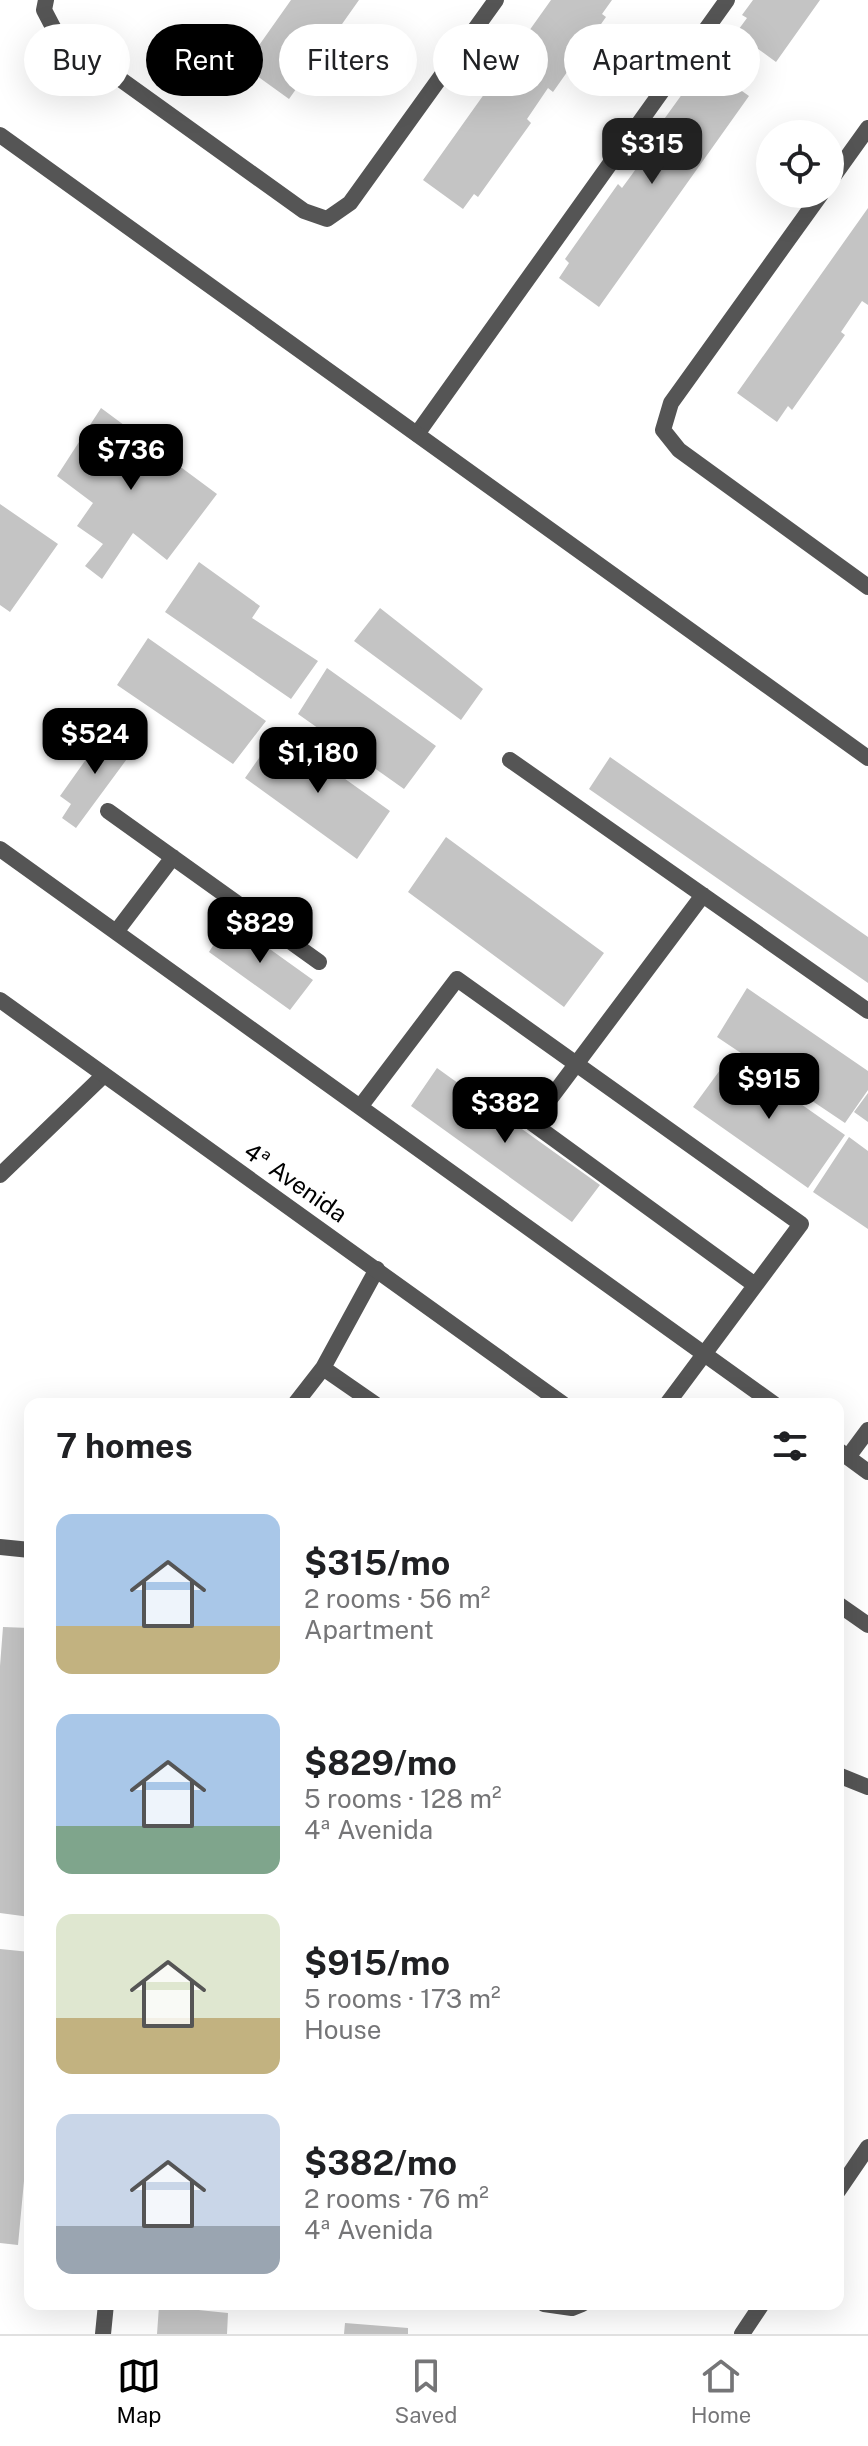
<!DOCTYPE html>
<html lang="en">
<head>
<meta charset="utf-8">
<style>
	:root { --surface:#fff; --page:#f6f6f6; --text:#202124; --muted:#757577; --line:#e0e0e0; --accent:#000 }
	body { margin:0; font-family:"Public Sans",sans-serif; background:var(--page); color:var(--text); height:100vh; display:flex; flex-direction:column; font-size:30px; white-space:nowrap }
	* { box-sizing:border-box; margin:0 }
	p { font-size:26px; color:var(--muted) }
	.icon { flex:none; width:44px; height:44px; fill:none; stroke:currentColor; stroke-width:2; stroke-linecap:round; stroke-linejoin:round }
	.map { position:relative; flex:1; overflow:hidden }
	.drawer { position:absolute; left:24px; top:1398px; width:820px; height:912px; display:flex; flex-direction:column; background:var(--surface); border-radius:16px; box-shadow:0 8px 32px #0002 }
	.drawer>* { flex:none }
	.top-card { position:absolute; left:24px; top:24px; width:820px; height:72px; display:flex; gap:16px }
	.buttons { position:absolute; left:756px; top:120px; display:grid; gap:16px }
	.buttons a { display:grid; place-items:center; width:88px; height:88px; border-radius:50%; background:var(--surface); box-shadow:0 8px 32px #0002; font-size:40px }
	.price { position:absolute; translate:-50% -68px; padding:0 18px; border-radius:16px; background:var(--accent); color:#fff; font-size:26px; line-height:52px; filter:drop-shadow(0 2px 4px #0008) }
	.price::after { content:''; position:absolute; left:50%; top:48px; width:24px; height:18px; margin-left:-12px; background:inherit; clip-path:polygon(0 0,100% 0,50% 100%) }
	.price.current { background:#222; color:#fff }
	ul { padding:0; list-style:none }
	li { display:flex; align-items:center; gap:24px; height:200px; padding:0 32px }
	li span { display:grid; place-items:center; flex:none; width:224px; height:160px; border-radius:16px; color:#555 }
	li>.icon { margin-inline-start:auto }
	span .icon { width:96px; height:96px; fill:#fffc; stroke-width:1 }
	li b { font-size:34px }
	h2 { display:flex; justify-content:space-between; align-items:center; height:96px; padding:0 32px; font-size:34px }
	.pill { padding:0 28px; border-radius:36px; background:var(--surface); box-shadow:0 8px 32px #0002; font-size:28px; line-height:72px }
	.pill.current { background:var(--accent); color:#fff }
	.tab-bar { display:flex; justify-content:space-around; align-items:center; height:112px; border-top:2px solid var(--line); background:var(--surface); font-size:22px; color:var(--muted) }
	.tab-bar a { display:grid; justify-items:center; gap:4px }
	.tab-bar .current { color:var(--accent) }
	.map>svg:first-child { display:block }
	.building { fill:#c4c4c4 }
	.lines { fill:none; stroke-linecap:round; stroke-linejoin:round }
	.service { stroke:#555; stroke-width:16 }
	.minor { stroke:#555; stroke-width:16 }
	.tertiary { stroke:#555; stroke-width:16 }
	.labels { text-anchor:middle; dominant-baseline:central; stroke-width:6; stroke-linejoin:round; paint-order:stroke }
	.street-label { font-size:24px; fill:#000; stroke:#fff }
</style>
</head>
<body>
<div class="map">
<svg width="868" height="2334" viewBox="0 0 868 2334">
	<rect width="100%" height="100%" fill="#fff"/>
	<!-- building -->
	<path class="building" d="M291,0H359L289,99L249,70L259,55L255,51Z
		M551,0H612L602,14L606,17L553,92L548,88L527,119L531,123L478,197L474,194L463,209L423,180Z
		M753,0H820L776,62L736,33L747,18L742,15Z
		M708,67L749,96L599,307L559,278L569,263L565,259L618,184L622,188L633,173L644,157L639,154L693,79L697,82Z
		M868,208V305L862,301L841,332L845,335L792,410L788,406L777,422L737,393Z
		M101,408L217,494L167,560L133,533L102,579L85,566L103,544L77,526L93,503L57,476Z
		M0,504L58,544L10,612L0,605Z
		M199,562L260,606L252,618L318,661L291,699L165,612Z
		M380,608L483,689L461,720L354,641Z
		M148,638L266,721L233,764L117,685Z
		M327,668L436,746L404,789L298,714Z
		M109,727L135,748L76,828L62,818L71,804L60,796Z
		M278,731L390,811L357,859L245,778Z
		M610,757L868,937V983L589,789Z
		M446,837L604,953L564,1007L408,892Z
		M229,920L313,980L290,1010L209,952Z
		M747,988L868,1071V1090L845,1123L717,1037Z
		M731,1055L845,1135L808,1188L693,1107Z
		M437,1068L600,1185L572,1222L411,1106Z
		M868,1093V1122L854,1112Z
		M849,1137L868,1151V1229L813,1192Z
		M3,1627L30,1628V1917L0,1913V1666Z
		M0,1949L30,1952V2117L18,2245L0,2243Z
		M159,2306L228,2313L227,2334H157Z
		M345,2323L408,2328V2334H344Z"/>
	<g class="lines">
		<!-- service -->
		<path class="service" d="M510,760L868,1011
			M108,811L319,962
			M0,849L774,1404
			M703,895L532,1123L755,1285
			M116,932L173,857
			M360,1107L457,979L801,1224L667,1404
			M0,1175L104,1075
			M838,1450L868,1472
			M848,1457L868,1430
			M838,1775L868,1787"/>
		<!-- minor -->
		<path class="minor" d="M46,0L44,10L56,33L304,211L327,219L350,203L496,0
			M830,181L868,128
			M821,194L671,403L663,430L679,450L868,587
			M417,434L727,0
			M323,1368L375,1404
			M295,1404L323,1368L377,1269
			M0,1547L30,1550
			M838,2191L868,2147
			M544,2304L572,2308L582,2304
			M103,2334L106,2304
			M742,2334L762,2304"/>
		<!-- tertiary -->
		<path class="tertiary" d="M0,135L868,758
			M0,1000L563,1404
			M838,1604L868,1625"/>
	</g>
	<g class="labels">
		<!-- street labels -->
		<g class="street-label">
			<text transform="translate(296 1182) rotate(35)">4ª Avenida</text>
		</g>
	</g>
</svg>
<div class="buttons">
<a><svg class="icon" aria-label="locate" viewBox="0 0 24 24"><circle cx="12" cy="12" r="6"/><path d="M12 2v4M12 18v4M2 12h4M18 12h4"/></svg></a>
</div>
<b class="price current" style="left:652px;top:186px">$315</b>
<b class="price" style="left:131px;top:492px">$736</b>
<b class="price" style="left:95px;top:776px">$524</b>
<b class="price" style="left:318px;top:795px">$1,180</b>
<b class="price" style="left:260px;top:965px">$829</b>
<b class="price" style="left:769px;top:1121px">$915</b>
<b class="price" style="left:505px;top:1145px">$382</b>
<div class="top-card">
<a class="pill">Buy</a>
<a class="pill current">Rent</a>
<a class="pill">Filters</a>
<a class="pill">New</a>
<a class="pill">Apartment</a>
</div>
<section class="drawer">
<h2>7 homes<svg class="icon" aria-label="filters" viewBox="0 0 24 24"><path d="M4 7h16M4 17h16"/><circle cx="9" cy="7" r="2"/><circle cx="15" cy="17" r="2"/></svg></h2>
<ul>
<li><span style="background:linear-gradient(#a9c7e8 70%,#c2b280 0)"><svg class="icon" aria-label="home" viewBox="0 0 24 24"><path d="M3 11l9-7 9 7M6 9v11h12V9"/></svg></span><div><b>$315/mo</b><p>2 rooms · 56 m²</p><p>Apartment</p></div></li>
<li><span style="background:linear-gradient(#a9c7e8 70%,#7fa58c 0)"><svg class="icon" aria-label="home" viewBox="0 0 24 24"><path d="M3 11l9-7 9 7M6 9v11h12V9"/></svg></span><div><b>$829/mo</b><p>5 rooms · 128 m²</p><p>4ª Avenida</p></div></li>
<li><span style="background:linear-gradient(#dfe7d0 65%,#c2b280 0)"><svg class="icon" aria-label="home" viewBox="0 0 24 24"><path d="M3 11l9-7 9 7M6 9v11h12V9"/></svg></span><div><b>$915/mo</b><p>5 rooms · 173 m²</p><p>House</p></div></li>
<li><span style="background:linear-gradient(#c9d6e8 70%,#9aa5b1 0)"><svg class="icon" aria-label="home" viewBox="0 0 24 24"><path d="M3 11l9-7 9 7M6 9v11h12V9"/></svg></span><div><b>$382/mo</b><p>2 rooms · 76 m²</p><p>4ª Avenida</p></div></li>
</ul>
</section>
</div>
<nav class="tab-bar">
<a class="current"><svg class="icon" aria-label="map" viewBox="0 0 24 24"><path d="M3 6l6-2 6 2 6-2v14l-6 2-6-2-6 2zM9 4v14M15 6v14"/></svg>Map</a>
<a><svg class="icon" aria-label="saved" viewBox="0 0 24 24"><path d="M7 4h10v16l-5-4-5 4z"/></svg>Saved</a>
<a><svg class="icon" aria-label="home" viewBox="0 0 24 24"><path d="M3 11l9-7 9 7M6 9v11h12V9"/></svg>Home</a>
</nav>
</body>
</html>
